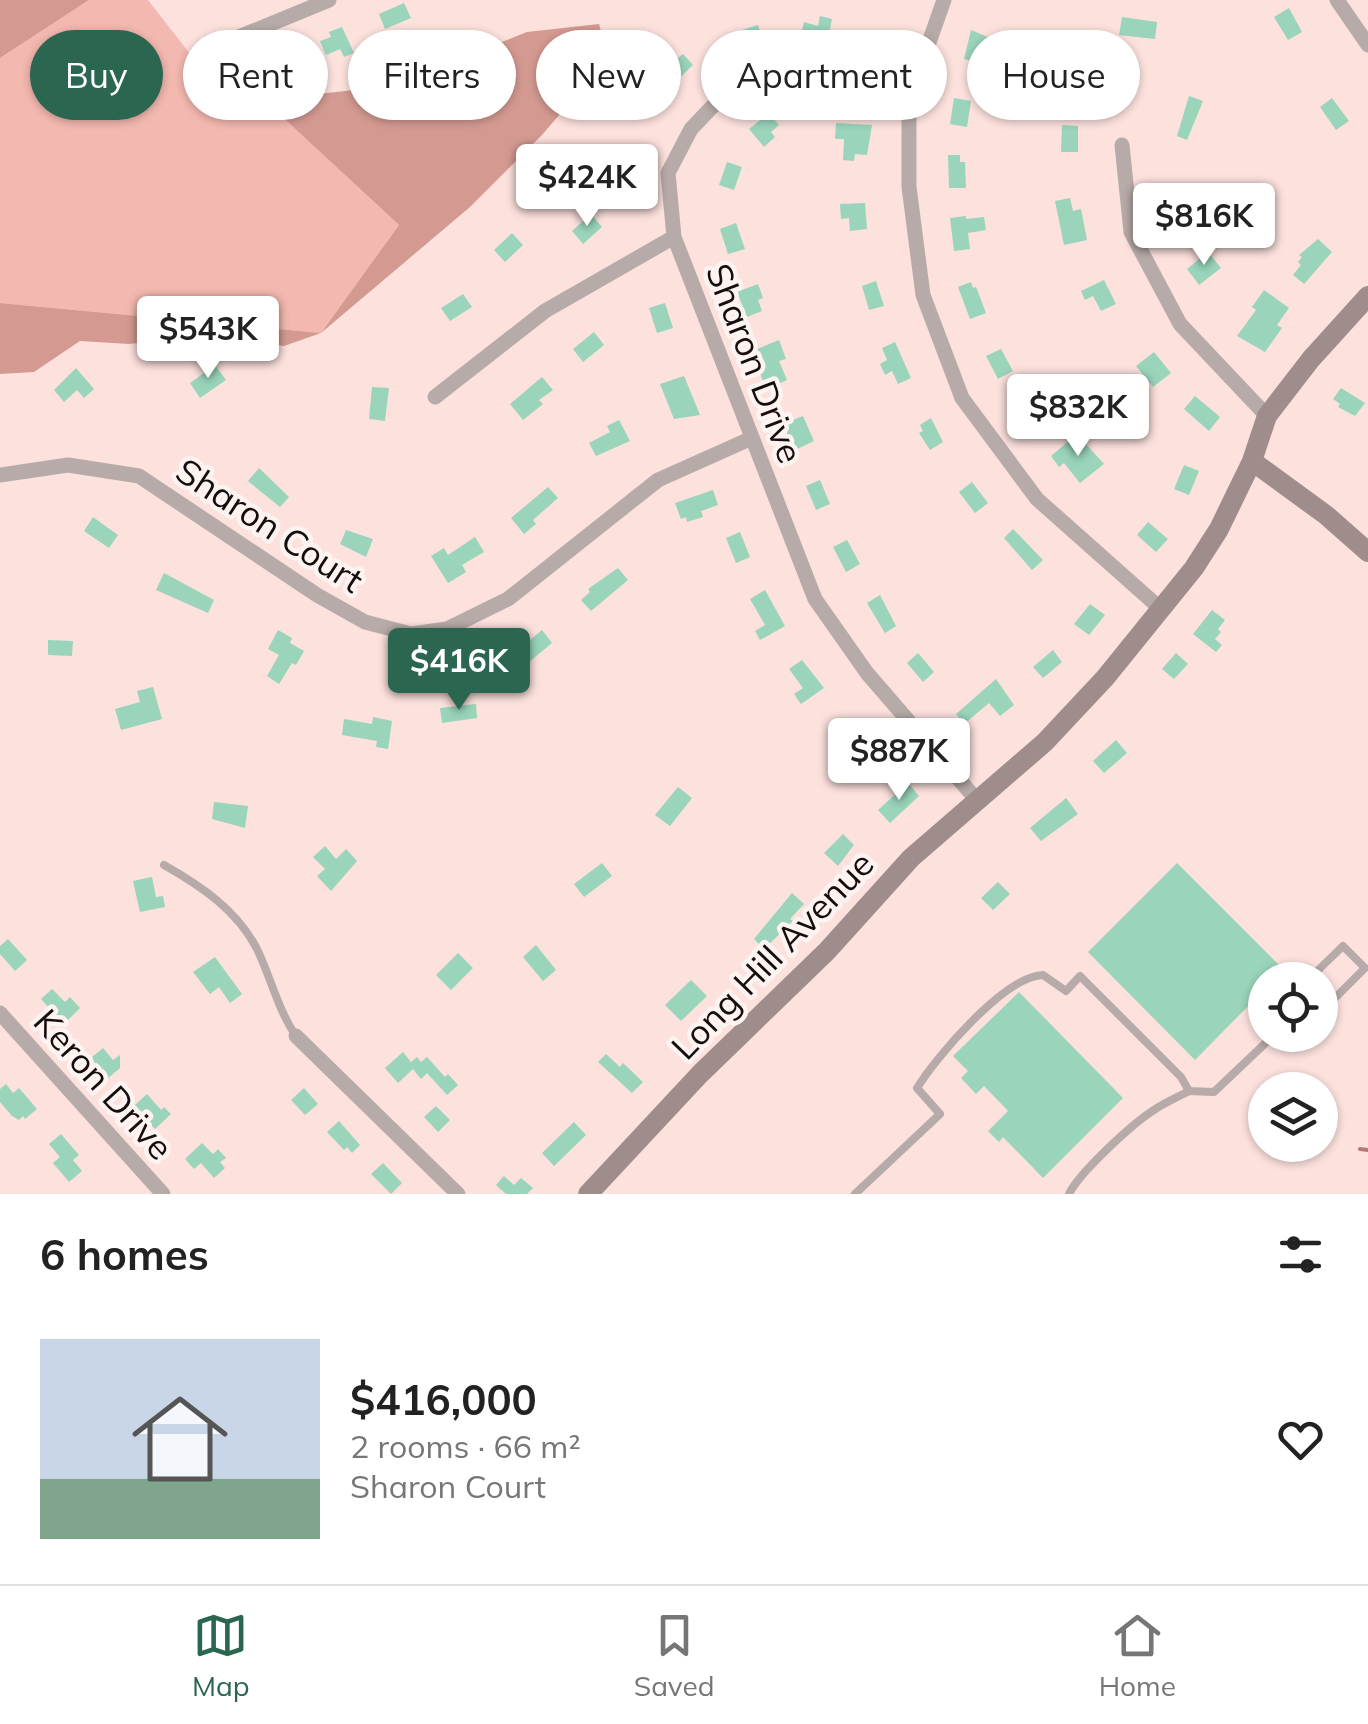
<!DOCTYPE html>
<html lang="en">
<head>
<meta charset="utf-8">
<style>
	:root { --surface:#fff; --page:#f6f6f6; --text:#222; --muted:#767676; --line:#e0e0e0; --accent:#2b6650 }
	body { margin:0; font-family:Mulish,sans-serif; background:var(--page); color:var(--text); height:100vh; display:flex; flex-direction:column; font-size:38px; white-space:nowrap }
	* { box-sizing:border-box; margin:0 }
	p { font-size:32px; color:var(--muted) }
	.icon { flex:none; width:55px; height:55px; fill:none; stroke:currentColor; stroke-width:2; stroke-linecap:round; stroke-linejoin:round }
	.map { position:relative; height:1194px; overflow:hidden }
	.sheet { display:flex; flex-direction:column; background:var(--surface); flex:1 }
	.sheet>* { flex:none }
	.guide { position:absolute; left:30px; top:30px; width:1310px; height:90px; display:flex; gap:20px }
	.fabs { position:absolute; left:1248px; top:962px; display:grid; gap:20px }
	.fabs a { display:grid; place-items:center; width:90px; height:90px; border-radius:50%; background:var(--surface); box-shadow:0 2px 8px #0004; font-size:50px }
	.price { position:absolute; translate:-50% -85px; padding:0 22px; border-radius:10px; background:#fff; color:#222; font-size:32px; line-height:65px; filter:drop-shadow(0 2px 5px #0008) }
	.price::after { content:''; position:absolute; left:50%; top:60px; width:30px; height:22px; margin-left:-15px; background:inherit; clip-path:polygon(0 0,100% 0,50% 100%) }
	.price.selected { background:var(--accent); color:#fff }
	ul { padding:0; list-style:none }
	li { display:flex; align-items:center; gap:30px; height:250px; padding:0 40px }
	li span { display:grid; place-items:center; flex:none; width:280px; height:200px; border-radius:0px; color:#555 }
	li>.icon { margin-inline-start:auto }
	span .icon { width:120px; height:120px; fill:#fffc; stroke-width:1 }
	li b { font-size:42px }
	h2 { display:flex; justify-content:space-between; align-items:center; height:120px; padding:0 40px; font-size:42px }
	.chip { padding:0 35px; border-radius:45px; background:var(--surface); box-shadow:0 2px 8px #0004; font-size:35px; line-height:90px }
	.chip.selected { background:var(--accent); color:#fff }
	.menu { display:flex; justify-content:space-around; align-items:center; height:140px; border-top:2px solid var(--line); background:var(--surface); font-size:28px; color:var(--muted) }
	.menu a { display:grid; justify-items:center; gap:5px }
	.menu .selected { color:var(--accent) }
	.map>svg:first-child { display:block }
	.green { fill:#f3b8b0 }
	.forest { fill:#d49a92 }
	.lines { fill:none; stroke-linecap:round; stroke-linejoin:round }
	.stream { stroke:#b37c74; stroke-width:4 }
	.building { fill:#99d4bb }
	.lane { stroke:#b7aba9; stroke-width:8 }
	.street { stroke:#b7aba9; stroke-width:15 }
	.secondary { stroke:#9e8d8b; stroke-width:20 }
	.labels { text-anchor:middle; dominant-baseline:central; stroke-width:9; stroke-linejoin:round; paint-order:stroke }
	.street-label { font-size:35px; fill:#150d0c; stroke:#fdf3f1 }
</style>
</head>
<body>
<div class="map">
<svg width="1368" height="1194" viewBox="0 0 1368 1194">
	<rect width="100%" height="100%" fill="#fce1dd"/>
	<!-- green -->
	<path class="green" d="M89,0H148L226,100H264L399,225L321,333L0,303V58Z"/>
	<!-- forest -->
	<path class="forest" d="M0,0H89L0,58Z
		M599,24L605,46L589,80L542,135L470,207L321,333L284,346L215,334L129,344L80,341L34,372L0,374V303L321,333L399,225L264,100L390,86L527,32Z"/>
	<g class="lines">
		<!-- stream -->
		<path class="stream" d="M1360,1149L1368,1150"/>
	</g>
	<!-- building -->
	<path class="building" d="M404,3L411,18L385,29L379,14Z
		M1289,8L1302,32L1288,40L1274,17Z
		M820,16L832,19L827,43L800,39L804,22L818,26Z
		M1122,17L1157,22L1155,39L1119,35Z
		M758,25L763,41L737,48L732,33Z
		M342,27L354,53L344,57L340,49L326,55L320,41L331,37L329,32Z
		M971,30L995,40L992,52L982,50L979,63L964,59Z
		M683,54L693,65L662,95L650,81Z
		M264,64L270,79L233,92L228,81L238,76L236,72Z
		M1189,96L1203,101L1187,140L1177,136Z
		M954,98L971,101L967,127L950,124Z
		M1332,98L1349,121L1336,130L1320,107Z
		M769,113L779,125L771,132L775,137L764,147L749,129Z
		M836,123L872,125L867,155L855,154L854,161L843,160L844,139H835Z
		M1062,125L1078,126V152H1061Z
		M948,155H960V162H965L966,188H949Z
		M622,161L638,163L633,201L613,199L614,187L618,188Z
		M727,162L742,167L734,190L719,185Z
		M1169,186L1175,207L1180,206L1187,232L1171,237L1158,188Z
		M1070,198L1073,211L1081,209L1087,240L1064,245L1055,201Z
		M865,203L867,229L850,231L849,218L841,219L840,204Z
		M591,214L602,227L583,244L572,231Z
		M966,216V219L984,217L986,230L968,233L970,249L954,251L950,218Z
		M736,223L745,249L728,254L720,229Z
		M512,233L523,245L505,262L494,250Z
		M1318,239L1332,252L1304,284L1293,275L1301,265L1298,262L1302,257L1299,255Z
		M1208,252L1221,268L1199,285L1187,269Z
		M1104,280L1116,304L1101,311L1093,296L1085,300L1081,291Z
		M876,281L884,306L869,310L862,286Z
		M971,282L973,288L976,287L986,313L970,319L958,287Z
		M758,284L763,298L758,300L762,311L747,317L737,292Z
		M1264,290L1289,308L1277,325L1282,328L1265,352L1237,336L1256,310L1252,307Z
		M463,294L472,307L450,321L441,308Z
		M665,303L673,328L657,333L649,308Z
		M594,332L604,345L583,362L573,349Z
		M779,340L786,359L779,361L787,380L766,389L757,365L762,363L757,349Z
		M895,342L911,378L898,384L892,371L885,375L880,364L887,360L882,348Z
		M1001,349L1013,371L998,379L986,356Z
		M1154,352L1171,373L1153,387L1136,366Z
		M215,365L226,380L200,398L190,383Z
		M76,368L94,389L84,398L77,390L64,402L54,390Z
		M684,376L700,415L674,419L660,384Z
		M542,377L553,390L539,400L543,404L523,420L510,404Z
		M372,387L389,388L385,421L369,419Z
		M1341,388L1365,403L1355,416L1338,407L1340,404L1333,399Z
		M1195,396L1220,417L1209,431L1184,409Z
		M1030,403L1046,423L1033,434L1017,414Z
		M803,416L814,441L795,450L783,424Z
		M931,418L943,442L930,450L919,433L923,431L920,425Z
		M619,420L630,441L596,456L589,443L610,432L607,426Z
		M1077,434L1104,464L1080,483L1064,463L1059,467L1051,456Z
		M1184,465L1199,471L1189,495L1174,489Z
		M259,468L289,497L280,507L248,481Z
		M820,480L830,504L816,510L806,486Z
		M972,482L988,503L975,513L959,492Z
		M548,487L558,498L533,520L536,524L524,534L511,518Z
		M713,490L718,505L701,511L703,517L687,522L686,517L681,519L675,503Z
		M93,517L118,535L109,548L84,531Z
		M1148,522L1168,539L1156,552L1137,535Z
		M1013,529L1043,560L1032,570L1004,538Z
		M346,530L373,539L366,557L340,544Z
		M740,532L750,557L736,563L726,538Z
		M475,537L484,552L462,565L466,572L448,583L431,556L444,548L448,555Z
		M847,540L860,564L846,572L833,547Z
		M618,568L628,580L591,611L581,600L590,592L588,589Z
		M164,573L214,600L208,613L156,590Z
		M765,590L785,626L760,640L755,631L765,625L750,599Z
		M880,595L896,626L885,633L867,603Z
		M1090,604L1105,615L1089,635L1074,624Z
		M1212,610L1225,620L1218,629L1221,632L1215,639L1222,645L1216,652L1193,634Z
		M278,630L292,638L290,643L304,651L296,665L292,663L279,684L267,676L279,655L268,649Z
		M542,630L552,643L528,663L517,651Z
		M48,640L73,641L72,656L48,655Z
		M1053,650L1062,662L1043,678L1033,667Z
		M918,653L934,672L923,682L907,663Z
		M1176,653L1188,664L1174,679L1162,669Z
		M802,660L824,688L801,704L794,694L803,688L789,669Z
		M996,679L1014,705L1000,716L989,703L964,724L956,714Z
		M153,687L162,719L121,730L115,709L140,702L137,691Z
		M476,704L477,718L442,723L440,708Z
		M373,717L392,721L388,749L376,747L377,741L342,735L344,719L372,724Z
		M852,718L869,737L856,748L847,738L841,742L834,733Z
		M1116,740L1127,753L1104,773L1093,761Z
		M908,783L919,796L890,823L878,810Z
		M678,787L692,798L670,826L655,815Z
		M1066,798L1078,814L1041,841L1030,828Z
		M214,802L248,806L245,828L212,819Z
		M843,834L854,845L838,866L824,853Z
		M325,846L336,859L346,849L357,861L331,891L317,876L325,869L313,857Z
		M602,863L612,876L584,897L574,884Z
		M1177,863L1284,970L1274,980H1265V989L1195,1060L1088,952Z
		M152,877L156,897L163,896L165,907L140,912L133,881Z
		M998,882L1010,894L993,910L981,898Z
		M792,893L804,904L790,919L793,921L764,949L754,939Z
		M8,939L27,960L15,971L0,954V946Z
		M536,945L556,970L543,981L523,957Z
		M458,953L473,968L451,990L436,975Z
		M215,957L242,994L230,1003L219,987L210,994L193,972Z
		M691,980L707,996L681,1021L665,1005Z
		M52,989L65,1002L70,997L80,1008L64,1024L41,999Z
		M1019,992L1123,1098L1043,1178L1003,1137L999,1142L988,1131L1008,1111L984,1086L976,1094L961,1078L968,1071L953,1056Z
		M103,1048L113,1060L120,1055V1068L108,1078L91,1058Z
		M403,1052L411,1062L417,1057L421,1062L427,1057L445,1077L448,1074L458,1085L447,1095L427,1073L421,1079L413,1069L398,1083L385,1068Z
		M606,1054L620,1067L623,1063L643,1082L632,1093L598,1062Z
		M6,1084L13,1093L19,1088L37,1109L25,1119L23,1116L19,1120L12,1116L0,1102V1089Z
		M304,1088L318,1104L305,1115L291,1100Z
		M147,1094L161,1110L164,1107L171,1114L155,1129L134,1106Z
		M436,1106L450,1120L438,1132L424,1117Z
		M339,1121L360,1145L352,1153L347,1147L344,1150L327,1132Z
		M574,1122L586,1135L554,1166L542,1153Z
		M61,1134L79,1155L73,1160L82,1171L69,1182L53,1163L60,1157L49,1144Z
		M202,1143L213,1154L218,1149L226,1158L220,1162L225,1168L214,1178L201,1163L194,1169L185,1159Z
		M383,1163L402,1183L391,1194L371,1174Z
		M504,1176L514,1185L521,1178L533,1188L527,1194H506L496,1185Z"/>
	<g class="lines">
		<!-- lane -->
		<path class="lane" d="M164,865C201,886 237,910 257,949C271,978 278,1010 296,1036
			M1308,980L1343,946L1365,968L1320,1013
			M855,1194L940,1114L917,1088C936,1057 1005,976 1043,975L1066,991L1080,976L1181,1077L1189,1091L1214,1092L1274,1035
			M1069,1194C1079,1173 1133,1123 1154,1110C1165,1102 1178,1097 1189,1091"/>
		<!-- street -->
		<path class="street" d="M944,0L909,99V187L923,295L962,398L1037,499L1162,610
			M1337,0L1368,45
			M217,46L329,0
			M909,99L791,80L731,87L691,129L668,173L674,237L815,599L867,673L976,799
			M1122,145L1131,232L1180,324L1267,416
			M435,397L545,311L674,237
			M0,475L68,465L139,476L317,595L365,622L411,634L447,629L508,599L658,480L752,438
			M0,1013L163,1194
			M296,1036L458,1194"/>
		<!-- secondary -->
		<path class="secondary" d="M1252,461L1326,515L1368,552
			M588,1194L700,1074L827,951L911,858L1045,742L1105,678L1194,568L1219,529L1252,461L1267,416L1311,359L1368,296"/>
	</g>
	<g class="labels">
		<!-- street labels -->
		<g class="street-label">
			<text transform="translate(755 363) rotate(69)">Sharon Drive</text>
			<text transform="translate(270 525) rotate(33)">Sharon Court</text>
			<text transform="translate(772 955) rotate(-46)">Long Hill Avenue</text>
			<text transform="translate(104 1084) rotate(48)">Keron Drive</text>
		</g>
	</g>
</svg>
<div class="fabs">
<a><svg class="icon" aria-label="locate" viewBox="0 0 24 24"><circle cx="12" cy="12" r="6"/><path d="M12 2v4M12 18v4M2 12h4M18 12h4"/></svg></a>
<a><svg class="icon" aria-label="layers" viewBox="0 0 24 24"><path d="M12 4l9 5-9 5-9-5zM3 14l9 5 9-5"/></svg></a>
</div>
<b class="price" style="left:587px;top:229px">$424K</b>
<b class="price" style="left:1204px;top:268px">$816K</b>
<b class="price" style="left:208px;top:381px">$543K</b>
<b class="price" style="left:1078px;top:459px">$832K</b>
<b class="price selected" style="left:459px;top:713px">$416K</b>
<b class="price" style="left:899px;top:803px">$887K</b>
<div class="guide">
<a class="chip selected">Buy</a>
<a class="chip">Rent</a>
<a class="chip">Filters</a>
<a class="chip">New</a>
<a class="chip">Apartment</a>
<a class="chip">House</a>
</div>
</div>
<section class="sheet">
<h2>6 homes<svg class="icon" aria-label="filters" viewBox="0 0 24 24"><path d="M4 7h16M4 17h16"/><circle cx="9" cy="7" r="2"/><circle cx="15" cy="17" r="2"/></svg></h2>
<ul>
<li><span style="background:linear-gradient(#c9d6e8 70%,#7fa58c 0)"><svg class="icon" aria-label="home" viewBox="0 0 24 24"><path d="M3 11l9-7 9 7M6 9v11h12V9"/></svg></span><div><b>$416,000</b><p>2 rooms · 66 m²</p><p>Sharon Court</p></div><svg class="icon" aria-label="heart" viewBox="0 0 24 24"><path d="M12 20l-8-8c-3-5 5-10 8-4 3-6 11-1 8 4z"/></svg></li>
</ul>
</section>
<nav class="menu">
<a class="selected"><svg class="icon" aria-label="map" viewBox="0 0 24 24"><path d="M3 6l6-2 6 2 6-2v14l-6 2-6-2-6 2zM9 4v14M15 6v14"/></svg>Map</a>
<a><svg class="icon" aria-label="saved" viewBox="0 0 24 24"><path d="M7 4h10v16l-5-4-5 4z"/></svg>Saved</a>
<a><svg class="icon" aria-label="home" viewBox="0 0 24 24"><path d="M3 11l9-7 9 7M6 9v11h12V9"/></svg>Home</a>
</nav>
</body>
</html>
